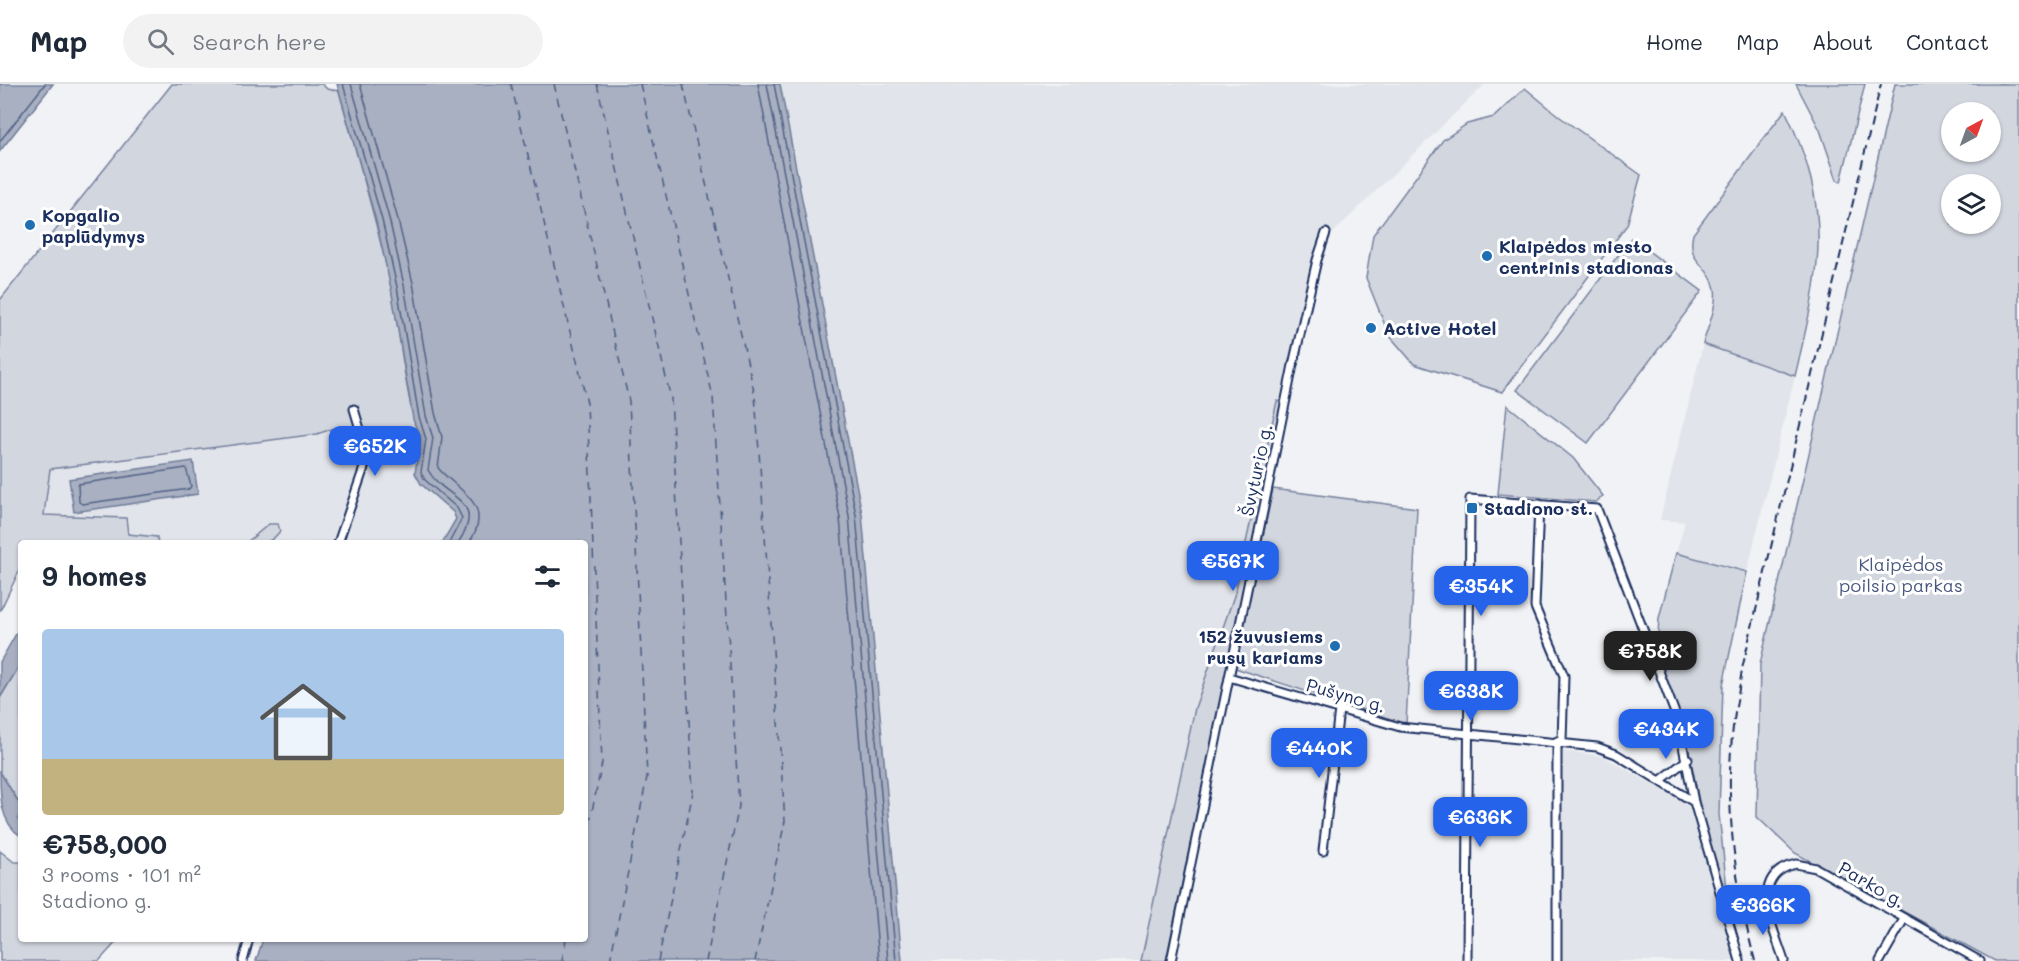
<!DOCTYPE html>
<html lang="en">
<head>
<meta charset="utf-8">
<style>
	:root { --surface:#fff; --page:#f2f2f3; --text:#1f2937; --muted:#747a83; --line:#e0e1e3; --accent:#2563eb }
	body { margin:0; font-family:Mali,sans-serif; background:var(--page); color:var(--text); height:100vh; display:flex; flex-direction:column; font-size:22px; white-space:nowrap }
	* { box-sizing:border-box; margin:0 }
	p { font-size:20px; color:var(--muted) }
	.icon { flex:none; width:33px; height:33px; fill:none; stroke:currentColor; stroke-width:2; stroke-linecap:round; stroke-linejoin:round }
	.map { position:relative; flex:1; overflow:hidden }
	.side { position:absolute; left:18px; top:456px; width:570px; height:402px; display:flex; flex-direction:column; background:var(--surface); border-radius:6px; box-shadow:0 2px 4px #0004 }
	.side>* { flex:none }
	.needle { width:39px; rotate:41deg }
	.controls { position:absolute; left:1941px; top:18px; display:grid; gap:12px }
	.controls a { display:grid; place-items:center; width:60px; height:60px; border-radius:50%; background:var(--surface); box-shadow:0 2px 4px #0004; font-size:30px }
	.price { position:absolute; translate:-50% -51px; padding:0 14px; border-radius:12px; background:var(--accent); color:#fff; font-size:20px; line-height:39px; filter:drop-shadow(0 2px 3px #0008) }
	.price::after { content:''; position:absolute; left:50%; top:36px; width:18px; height:14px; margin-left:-9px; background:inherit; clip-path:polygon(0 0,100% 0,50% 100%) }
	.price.selected { background:#222; color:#fff }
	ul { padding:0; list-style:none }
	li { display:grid; align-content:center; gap:12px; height:318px; padding:0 24px }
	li+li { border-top:2px solid var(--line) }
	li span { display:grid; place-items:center; height:186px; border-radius:6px; color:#555 }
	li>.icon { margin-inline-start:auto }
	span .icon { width:108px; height:108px; fill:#fffc; stroke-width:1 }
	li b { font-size:26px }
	h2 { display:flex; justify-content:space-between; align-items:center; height:72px; padding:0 24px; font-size:26px }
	header { display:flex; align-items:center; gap:36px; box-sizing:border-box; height:84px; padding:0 30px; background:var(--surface); border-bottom:2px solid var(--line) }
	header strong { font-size:28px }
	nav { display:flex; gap:33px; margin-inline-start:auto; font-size:21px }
	.search { width:420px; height:54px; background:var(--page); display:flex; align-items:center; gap:15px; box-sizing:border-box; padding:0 21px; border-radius:33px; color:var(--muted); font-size:22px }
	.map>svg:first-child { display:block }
	.built { fill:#e1e4ea; fill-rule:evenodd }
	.green { fill:#d2d6df; stroke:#76829e; stroke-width:1.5; fill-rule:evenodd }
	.water { fill:#a8b0c2; stroke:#707c9a; stroke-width:1.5 }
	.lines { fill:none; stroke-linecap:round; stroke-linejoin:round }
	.shore { stroke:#536386; stroke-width:1.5 }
	.ferry { stroke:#4c5c81; stroke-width:1.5; stroke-dasharray:8 6; stroke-linecap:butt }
	.minor-casing { stroke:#1b2f5e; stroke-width:11 }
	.minor { stroke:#fff; stroke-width:7 }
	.rail { stroke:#1b2f5e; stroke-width:2; stroke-dasharray:9 4.5; stroke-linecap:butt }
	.poi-dot { fill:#1f6fb2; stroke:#fff; stroke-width:2 }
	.labels { text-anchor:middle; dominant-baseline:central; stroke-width:6; stroke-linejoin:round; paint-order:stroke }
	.poi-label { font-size:18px; font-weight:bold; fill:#1b2f5e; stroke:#fff; text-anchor:start }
	.street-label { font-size:18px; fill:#1b2f5e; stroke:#fff }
	.park-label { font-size:18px; fill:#49597e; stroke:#fff }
</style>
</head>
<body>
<header>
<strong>Map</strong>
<div class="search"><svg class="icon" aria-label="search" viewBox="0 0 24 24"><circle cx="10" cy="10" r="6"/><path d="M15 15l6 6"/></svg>Search here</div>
<nav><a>Home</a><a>Map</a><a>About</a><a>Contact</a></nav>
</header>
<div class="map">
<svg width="2019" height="877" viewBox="0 0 2019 877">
	<rect width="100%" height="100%" fill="#f1f2f5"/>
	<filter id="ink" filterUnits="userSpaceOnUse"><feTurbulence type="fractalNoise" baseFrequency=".0167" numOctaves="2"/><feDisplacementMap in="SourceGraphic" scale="12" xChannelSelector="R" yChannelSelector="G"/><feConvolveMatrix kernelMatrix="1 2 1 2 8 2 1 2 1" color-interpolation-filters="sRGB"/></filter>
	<g filter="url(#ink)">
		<!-- built -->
		<path class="built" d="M780,0H1485L1329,153L1316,158L1235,509L1195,624L1141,877H902L862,430Z
			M1703,260L1795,292L1747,488L1676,469L1685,438L1660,436Z
			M333,345L339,371L420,356L415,378L421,400L453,428L456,436L442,459H158L156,453L128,450L126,434L44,431L50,385L317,350ZM193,377L198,410L74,427L69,395Z
			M1563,667L1603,672L1685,719L1691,725L1735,877H1563Z"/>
		<!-- green -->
		<path class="green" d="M172,0H322L327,5L339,7C357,72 377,137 391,203C401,254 404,307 420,356L338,371L332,345L317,350L50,385L44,431L126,434L128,450L157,453L158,459H21V483L0,527V216Z
			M1796,0H1865L1841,98L1837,96L1820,46Z
			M1895,0H2019V877H1995L1795,769L1757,733L1760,580ZM1952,28H1990V68H1952ZM1952,100H1990V140H1952Z
			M1525,4L1560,33L1641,91L1627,141L1502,308L1414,280L1389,251L1366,194L1373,151L1443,56L1467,40L1494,33Z
			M1785,26C1835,129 1820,187 1795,292L1703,260C1707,245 1718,221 1715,205C1710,180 1686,180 1693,150Z
			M1631,154L1702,207L1588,359L1517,306Z
			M1277,317L1282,319L1166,877H1141L1195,624L1235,509Z
			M1507,321L1573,374L1603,412L1596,418L1498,410Z
			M1273,405L1417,424L1406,640L1235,584Z
			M269,440H278L280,447C270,461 262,459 246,459Z
			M1676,469L1747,488L1723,601L1719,730L1728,815L1725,816L1702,733L1686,651L1657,568L1659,534Z
			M21,579V722L0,688V614Z
			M0,767L14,778H21V855H119L99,877H0Z"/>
		<!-- water -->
		<path class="water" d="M0,0H53L0,67Z
			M337,0H780L862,430L902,877H256L263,855H585V459H442L456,435L453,428L421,400L415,389L420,356L413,335L391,204L376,137Z
			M193,377L198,410L74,428L69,395Z
			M21,541V579L0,614V578Z
			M0,688L21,722L18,736L21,738V752C0,739 0,712 0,688Z"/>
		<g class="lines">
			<!-- shore -->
			<path class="shore" d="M343,0L382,136L397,203L419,333L426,355L421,388L425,396L457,424L462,434L449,459
				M351,0L389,134L404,201L426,332L433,354L428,386C445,417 488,414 458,459
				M360,0L397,132L413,199L435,329L442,353L438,384C460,409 495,420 469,459
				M758,0L840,434L879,877
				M767,0L849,432L888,877
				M774,0L856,431L896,877
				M0,57L45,0
				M186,384L191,402L189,405L82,420L79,418L78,400Z"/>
			<!-- ferry -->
			<path class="ferry" d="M511,0L587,319L602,679L585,761
				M554,0L629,317L647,693L610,877
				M597,0L671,315L693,708L658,877
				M640,0L713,313L739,722L706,877
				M683,0L755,311L785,737L755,877
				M562,877L566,855"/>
			<!-- minor casing -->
			<g class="minor-casing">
				<path id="minor" d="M1539,420L1535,523L1564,592L1562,657
					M338,459L368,372L354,325
					M1229,593L1400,643L1597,663L1616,670L1694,718
					M1557,657V877
					M1660,697L1688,675
					M1323,767L1339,625
					M243,877L249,855
					M1171,877L1293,281L1317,176L1326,149
					M1467,877L1470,415L1597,425L1678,637L1694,718L1740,877
					M1784,877C1774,845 1746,791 1796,780L1816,784L1980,877
					M1880,877L1904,835"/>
			</g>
			<!-- minor -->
			<use href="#minor" class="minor"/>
			<!-- rail -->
			<path class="rail" d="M1755,877C1736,806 1725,727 1732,653C1734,630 1739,608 1742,585L1881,0"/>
		</g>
	</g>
	<!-- markers -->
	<g class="poi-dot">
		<circle cx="30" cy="141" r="6"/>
		<circle cx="1487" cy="172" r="6"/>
		<circle cx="1371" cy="244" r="6"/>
		<rect x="1466" y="418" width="12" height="12" rx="3"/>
		<circle cx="1335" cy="562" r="6"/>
	</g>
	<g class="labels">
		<!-- poi labels -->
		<g class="poi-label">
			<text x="42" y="131">Kopgalio<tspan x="42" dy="21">paplūdymys</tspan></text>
			<text x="1499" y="162">Klaipėdos miesto<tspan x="1499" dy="21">centrinis stadionas</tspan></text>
			<text x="1383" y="244">Active Hotel</text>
			<text x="1484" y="424">Stadiono st.</text>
			<text x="1323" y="552" text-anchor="end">152 žuvusiems<tspan x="1323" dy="21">rusų kariams</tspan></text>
		</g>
		<!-- street labels -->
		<g class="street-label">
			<text transform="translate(1256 386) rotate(-78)">Švyturio g.</text>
			<text transform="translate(1346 611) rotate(16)">Pušyno g.</text>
			<text transform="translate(1872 800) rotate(30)">Parko g.</text>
		</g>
		<!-- park labels -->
		<g class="park-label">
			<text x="1901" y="480">Klaipėdos<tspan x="1901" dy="21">poilsio parkas</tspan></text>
		</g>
	</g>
</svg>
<div class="controls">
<a><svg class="needle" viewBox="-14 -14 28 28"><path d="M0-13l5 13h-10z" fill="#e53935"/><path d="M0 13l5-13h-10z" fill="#747a83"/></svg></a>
<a><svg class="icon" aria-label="layers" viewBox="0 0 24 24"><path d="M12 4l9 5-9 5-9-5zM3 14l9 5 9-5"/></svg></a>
</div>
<b class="price" style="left:375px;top:393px">€652K</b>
<b class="price" style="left:1233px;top:508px">€567K</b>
<b class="price" style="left:1481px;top:533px">€354K</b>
<b class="price selected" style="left:1650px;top:598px">€758K</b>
<b class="price" style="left:1471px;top:638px">€638K</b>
<b class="price" style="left:1666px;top:676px">€434K</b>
<b class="price" style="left:1319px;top:695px">€440K</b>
<b class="price" style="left:1480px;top:764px">€636K</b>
<b class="price" style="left:1763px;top:852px">€366K</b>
<section class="side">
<h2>9 homes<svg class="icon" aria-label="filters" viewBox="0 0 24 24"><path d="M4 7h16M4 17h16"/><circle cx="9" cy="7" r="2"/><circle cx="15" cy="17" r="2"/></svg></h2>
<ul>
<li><span style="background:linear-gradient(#a9c7e8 70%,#c2b280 0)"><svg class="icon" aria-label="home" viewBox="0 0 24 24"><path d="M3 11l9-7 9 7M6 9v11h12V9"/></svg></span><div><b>€758,000</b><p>3 rooms · 101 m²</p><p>Stadiono g.</p></div></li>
</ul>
</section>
</div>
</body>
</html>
